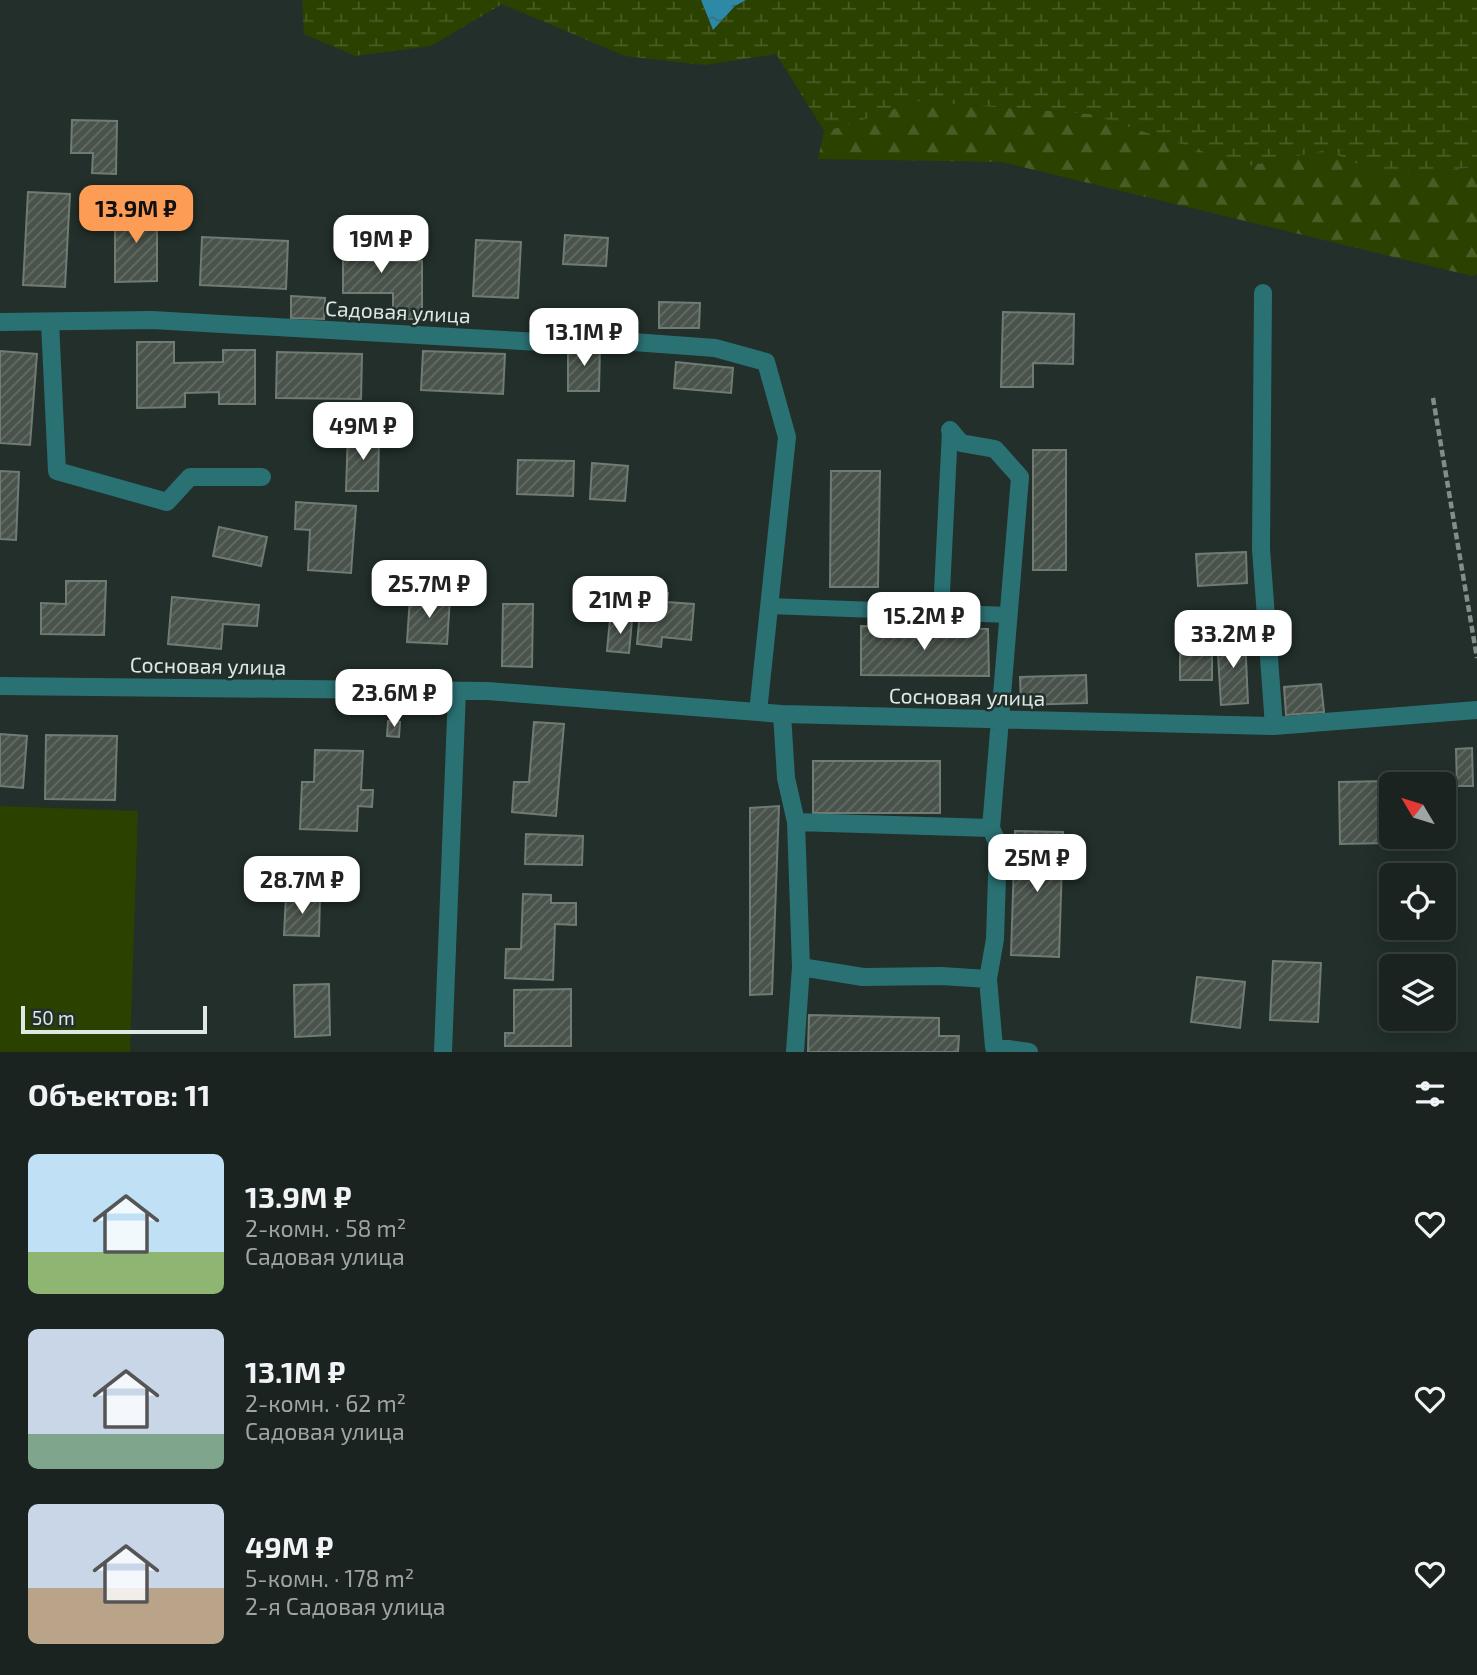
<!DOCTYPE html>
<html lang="ru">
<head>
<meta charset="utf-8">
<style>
	:root { --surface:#1a2320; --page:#272f2d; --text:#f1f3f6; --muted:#9fa4a5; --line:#38403e; --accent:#fd9d55 }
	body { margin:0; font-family:"Exo 2",sans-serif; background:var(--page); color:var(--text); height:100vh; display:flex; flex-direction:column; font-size:26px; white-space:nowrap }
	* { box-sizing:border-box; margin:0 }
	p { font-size:23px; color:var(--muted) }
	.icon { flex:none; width:38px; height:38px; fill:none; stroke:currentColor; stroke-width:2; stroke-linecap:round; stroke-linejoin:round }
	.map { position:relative; height:1052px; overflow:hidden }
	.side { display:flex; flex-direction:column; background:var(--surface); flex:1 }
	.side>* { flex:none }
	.needle { width:46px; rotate:308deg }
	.tools { position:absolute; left:1379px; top:772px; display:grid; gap:14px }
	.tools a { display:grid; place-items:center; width:77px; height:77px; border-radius:10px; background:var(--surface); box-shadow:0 4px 18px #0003,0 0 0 2px var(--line); font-size:35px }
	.scale { position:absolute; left:21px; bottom:18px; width:186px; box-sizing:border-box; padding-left:7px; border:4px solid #dfe8e5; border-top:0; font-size:19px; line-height:24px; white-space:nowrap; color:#dfe8e5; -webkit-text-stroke:5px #222f2b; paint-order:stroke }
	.price { position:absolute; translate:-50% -60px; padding:0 16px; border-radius:14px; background:#fff; color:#222; font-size:23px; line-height:46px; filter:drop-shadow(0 2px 4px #0008) }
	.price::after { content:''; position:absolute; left:50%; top:42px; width:21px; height:16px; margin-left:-10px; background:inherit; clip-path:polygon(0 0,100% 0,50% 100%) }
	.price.active { background:var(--accent); color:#111 }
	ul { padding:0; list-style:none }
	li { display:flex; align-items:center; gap:21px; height:175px; padding:0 28px }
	li span { display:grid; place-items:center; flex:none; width:196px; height:140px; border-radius:10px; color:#555 }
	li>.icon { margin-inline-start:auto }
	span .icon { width:84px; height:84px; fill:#fffc; stroke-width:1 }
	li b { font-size:30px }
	h2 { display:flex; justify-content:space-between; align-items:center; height:84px; padding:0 28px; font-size:30px }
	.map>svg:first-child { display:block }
	.green { fill:#2b4100 }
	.forest { fill:url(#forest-firs) }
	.wetland { fill:url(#wetland-marsh) }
	.water { fill:url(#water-ripples) }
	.building { fill:url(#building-hatch); stroke:#707b73; stroke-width:2 }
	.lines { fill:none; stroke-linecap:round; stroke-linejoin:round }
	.path { stroke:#838e8b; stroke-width:4.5; stroke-dasharray:7 3.5; stroke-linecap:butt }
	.lane { stroke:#2a7174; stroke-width:16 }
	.street { stroke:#2a7174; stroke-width:18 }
	.labels { text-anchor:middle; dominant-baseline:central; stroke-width:5; stroke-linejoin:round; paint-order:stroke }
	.street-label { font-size:21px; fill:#dfe8e5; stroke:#222f2b }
</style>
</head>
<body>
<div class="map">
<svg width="1477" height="1052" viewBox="0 0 1477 1052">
	<defs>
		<pattern id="forest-firs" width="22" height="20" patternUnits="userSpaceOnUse" patternTransform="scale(1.75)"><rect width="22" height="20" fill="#2b4100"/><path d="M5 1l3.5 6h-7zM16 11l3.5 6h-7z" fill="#495c25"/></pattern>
		<pattern id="wetland-marsh" width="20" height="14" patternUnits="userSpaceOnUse" patternTransform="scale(1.75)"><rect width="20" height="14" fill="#2b4100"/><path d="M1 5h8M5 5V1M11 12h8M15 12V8" fill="none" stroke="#495c25"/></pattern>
		<pattern id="water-ripples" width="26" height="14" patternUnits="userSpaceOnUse" patternTransform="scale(1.75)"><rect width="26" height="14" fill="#2e89a7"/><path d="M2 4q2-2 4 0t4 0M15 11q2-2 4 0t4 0" fill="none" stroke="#366e80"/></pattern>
		<pattern id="building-hatch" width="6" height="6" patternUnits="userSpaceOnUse" patternTransform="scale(1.75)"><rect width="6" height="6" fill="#49534b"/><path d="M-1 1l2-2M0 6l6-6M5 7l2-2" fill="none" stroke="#636c65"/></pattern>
	</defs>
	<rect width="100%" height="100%" fill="#222f2b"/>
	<!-- green -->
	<path class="green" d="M0,806L138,811L130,1052H0Z"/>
	<!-- forest -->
	<path class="forest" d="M915,101L1090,114L1194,148L1243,167L1326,150L1384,176L1477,167V274L1472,276L1002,162L818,159L824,131L849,125Z"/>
	<!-- wetland -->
	<path class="wetland" d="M302,0H701L713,30L735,6L746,0H1477V167L1384,176L1326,150L1243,167L1194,148L1090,114L915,101L849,125L824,131L776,54L705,65L625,56L502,4L431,46L355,56L304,34Z"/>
	<!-- water -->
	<path class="water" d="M701,0H746L735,6L713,30Z"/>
	<!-- building -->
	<path class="building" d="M72,120L117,121L116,174L92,173L93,153H71Z
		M28,192L70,194L65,287L23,285Z
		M115,208H157V281L115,282Z
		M343,225H368V261H422V319H393V293H343Z
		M565,235L608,238L606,266L563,264Z
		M202,237L288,241L286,289L200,285Z
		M476,240L521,242L518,298L473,296Z
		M291,296L325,298L324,319L291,318Z
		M659,302L700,303L699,328H659Z
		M1003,312L1074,314L1073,364L1033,363V387H1001Z
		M137,342H174V363L223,362V350H255V404H219V392L185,393V407L137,408Z
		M568,345H600L599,391H568Z
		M0,351L37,354L30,445L0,443Z
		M423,351L505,354L503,394L421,390Z
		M277,352L362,354L361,399L276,398Z
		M676,362L733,368L731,393L674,388Z
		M348,433L379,434L378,491H346Z
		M1033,450H1066V570H1033Z
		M518,460L574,461L573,496L517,494Z
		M592,463L628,466L625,501L590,499Z
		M0,471L19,472L16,540L0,539Z
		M831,471H880L878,587H830Z
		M296,502L356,506L351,573L308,570L310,530L295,529Z
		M219,527L267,537L261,566L213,556Z
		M1246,552L1247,583L1198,586L1196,554Z
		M66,581H106L104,635L41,634V603L66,604Z
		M642,591L668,593L667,602L694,604L691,640L662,637L661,647L637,644Z
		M172,597L259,605L257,626L223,624L221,649L168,644Z
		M410,597L450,598L447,644L407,642Z
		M503,604H533L532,667L502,666Z
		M610,619L632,620L629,653L607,651Z
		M861,626L988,629L989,676L861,675Z
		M1245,636L1248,703L1221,705L1217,638Z
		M1212,653V680H1180V654Z
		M1086,675L1087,703L1021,705L1020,677Z
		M1321,684L1324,712L1286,715L1284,687Z
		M388,721L400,722L399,737L387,736Z
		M534,722L564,724L556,816L512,812L514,782H529Z
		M0,734L27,736L23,788L0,786Z
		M46,735L117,736L115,800L45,799Z
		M1472,748L1473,786H1457L1456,749Z
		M315,750L363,751L361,790H373L372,807L358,806L357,831L300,829L302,782H314Z
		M813,761H940V813H813Z
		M1409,779L1454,780L1453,831H1444V784H1409Z
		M1389,781L1390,843L1340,844L1339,782Z
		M779,806L772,994L750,995V808Z
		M1015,831L1063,832L1059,957L1011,955Z
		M526,834L583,836L582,865L525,864Z
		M523,894L551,895V903H576V925L555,924L553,980L505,978L506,949H521Z
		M286,895L320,896L319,936L284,935Z
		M1273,961L1321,963L1318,1022L1270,1020Z
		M1197,977L1245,982L1240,1028L1191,1022Z
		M329,984L330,1035L295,1037L294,985Z
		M571,989V1046H505V1033H514V990Z
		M809,1015L939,1018V1036H959L958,1052H808Z"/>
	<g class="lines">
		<!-- path -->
		<path class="path" d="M1433,398L1477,658"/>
		<!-- lane -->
		<path class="lane" d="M769,606L1009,615
			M941,612L950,430"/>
		<!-- street -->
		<path class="street" d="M1263,293L1261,549L1274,726
			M0,322L152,320L539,342L576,325L607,329L633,342L715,348L766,362L787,437L758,712
			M50,322L57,471L167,502L190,477H262
			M950,430L961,443L995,449L1020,477L991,828
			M0,686L487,691L782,714L1274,726L1477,710
			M782,714L786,778L796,822L801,967L795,1052
			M796,822L991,828L998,845L995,939L988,979
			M801,967L863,977L941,976L988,979L994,1047L1029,1052
			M443,1052L457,691"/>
	</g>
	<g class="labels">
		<!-- street labels -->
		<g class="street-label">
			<text transform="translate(398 311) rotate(3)">Садовая улица</text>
			<text transform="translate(208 665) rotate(1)">Сосновая улица</text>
			<text transform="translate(967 696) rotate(1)">Сосновая улица</text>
		</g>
	</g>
</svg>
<div class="tools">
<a><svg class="needle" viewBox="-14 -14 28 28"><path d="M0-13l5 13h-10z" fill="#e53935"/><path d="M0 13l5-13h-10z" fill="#9fa4a5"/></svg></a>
<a><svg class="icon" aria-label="locate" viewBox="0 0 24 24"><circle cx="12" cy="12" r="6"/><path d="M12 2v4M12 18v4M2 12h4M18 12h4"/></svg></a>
<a><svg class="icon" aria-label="layers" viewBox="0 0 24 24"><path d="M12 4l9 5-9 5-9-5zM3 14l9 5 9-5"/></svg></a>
</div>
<div class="scale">50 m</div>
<b class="price active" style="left:136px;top:245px">13.9M ₽</b>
<b class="price" style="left:381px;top:275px">19M ₽</b>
<b class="price" style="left:584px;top:368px">13.1M ₽</b>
<b class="price" style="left:363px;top:462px">49M ₽</b>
<b class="price" style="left:429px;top:620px">25.7M ₽</b>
<b class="price" style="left:620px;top:636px">21M ₽</b>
<b class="price" style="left:924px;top:652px">15.2M ₽</b>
<b class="price" style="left:1233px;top:670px">33.2M ₽</b>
<b class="price" style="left:394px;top:729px">23.6M ₽</b>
<b class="price" style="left:1037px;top:894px">25M ₽</b>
<b class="price" style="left:302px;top:916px">28.7M ₽</b>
</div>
<section class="side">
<h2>Объектов: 11<svg class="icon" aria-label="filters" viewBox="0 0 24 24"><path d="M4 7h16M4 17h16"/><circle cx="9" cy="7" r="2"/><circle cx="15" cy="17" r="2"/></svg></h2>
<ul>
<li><span style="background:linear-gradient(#bfe0f5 70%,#8fb573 0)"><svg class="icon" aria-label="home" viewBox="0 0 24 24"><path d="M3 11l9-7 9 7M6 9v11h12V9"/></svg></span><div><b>13.9M ₽</b><p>2-комн. · 58 m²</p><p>Садовая улица</p></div><svg class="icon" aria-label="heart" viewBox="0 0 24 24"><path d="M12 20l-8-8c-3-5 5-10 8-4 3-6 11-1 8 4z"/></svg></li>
<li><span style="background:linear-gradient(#c9d6e8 75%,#7fa58c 0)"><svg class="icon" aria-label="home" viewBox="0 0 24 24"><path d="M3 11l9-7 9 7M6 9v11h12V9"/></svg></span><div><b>13.1M ₽</b><p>2-комн. · 62 m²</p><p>Садовая улица</p></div><svg class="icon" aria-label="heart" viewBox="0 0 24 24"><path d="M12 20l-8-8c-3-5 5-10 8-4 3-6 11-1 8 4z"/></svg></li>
<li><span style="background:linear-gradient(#c9d6e8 60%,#b9a48a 0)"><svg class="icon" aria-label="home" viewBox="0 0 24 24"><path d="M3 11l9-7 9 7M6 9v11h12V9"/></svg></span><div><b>49M ₽</b><p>5-комн. · 178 m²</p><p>2-я Садовая улица</p></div><svg class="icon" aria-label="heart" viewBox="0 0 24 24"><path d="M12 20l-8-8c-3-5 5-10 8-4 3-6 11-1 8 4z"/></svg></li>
</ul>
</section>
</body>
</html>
